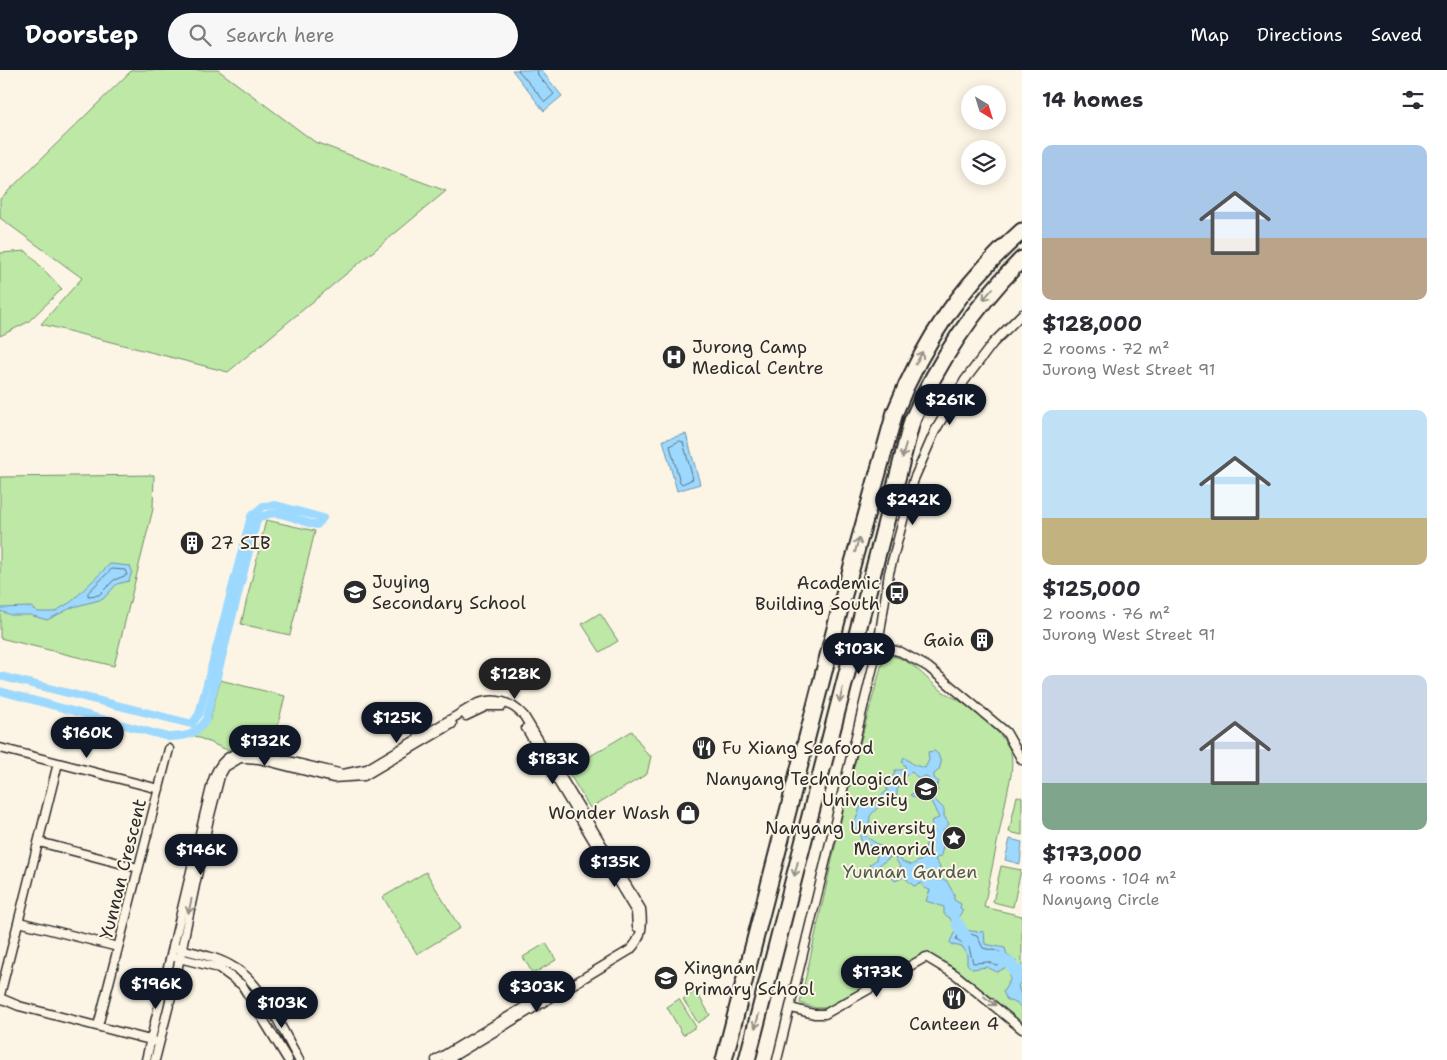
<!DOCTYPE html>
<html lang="en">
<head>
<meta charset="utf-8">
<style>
	:root { --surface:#fff; --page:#f7f7f7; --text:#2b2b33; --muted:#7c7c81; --accent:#111827 }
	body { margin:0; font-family:"Shantell Sans",sans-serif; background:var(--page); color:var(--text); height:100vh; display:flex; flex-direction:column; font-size:19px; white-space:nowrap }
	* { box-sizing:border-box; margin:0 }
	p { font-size:16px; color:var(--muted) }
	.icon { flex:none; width:28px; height:28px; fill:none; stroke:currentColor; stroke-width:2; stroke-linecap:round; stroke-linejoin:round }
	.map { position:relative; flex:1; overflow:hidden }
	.sheet { display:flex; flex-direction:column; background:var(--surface); width:425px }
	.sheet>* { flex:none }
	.needle { width:32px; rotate:142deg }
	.controls { position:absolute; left:961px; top:15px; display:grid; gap:10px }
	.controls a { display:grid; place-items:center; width:45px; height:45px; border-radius:50%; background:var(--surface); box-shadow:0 2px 12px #0003; font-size:25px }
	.price { position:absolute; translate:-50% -42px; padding:0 11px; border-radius:18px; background:var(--accent); color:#fff; font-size:16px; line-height:32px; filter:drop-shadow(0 1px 2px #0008) }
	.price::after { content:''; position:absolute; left:50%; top:30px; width:15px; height:11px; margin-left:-8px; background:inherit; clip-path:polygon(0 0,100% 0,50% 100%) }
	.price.on { background:#222; color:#fff }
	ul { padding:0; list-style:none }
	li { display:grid; align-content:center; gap:10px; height:265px; padding:0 20px }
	li span { display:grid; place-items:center; height:155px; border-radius:10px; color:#555 }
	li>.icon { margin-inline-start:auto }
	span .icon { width:90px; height:90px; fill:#fffc; stroke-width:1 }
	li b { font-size:21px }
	h2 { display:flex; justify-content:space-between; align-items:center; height:60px; padding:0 20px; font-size:21px }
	header { display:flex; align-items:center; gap:30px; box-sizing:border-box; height:70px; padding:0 25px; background:var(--accent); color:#fff }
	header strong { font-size:24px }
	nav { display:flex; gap:28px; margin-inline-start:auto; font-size:18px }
	.search { width:350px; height:45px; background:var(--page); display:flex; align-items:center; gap:12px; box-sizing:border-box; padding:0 18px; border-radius:28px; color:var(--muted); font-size:19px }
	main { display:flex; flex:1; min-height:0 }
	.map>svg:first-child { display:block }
	.green { fill:#bde8a5; stroke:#748a68 }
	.water { fill:#9dd9fe; stroke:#6f93aa }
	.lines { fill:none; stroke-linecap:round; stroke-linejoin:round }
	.shore { stroke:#59717f; stroke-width:1 }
	.canal { stroke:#9dd9fe; stroke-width:8 }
	.river { stroke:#9dd9fe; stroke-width:12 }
	.street-casing { stroke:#2b2b2b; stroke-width:11 }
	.highway-casing { stroke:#2b2b2b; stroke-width:19 }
	.street { stroke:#fcf5e5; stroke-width:8 }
	.highway { stroke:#fcf5e5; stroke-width:15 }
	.oneway { stroke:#949088 }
	.labels { text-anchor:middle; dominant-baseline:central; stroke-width:4; stroke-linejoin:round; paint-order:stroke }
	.poi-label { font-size:18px; fill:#2b2b2b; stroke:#fcf5e5; text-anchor:start }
	.street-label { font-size:18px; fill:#2b2b2b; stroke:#fcf5e5 }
	.park-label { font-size:18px; fill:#505a4a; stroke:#fcf5e5 }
</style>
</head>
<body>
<header>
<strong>Doorstep</strong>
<div class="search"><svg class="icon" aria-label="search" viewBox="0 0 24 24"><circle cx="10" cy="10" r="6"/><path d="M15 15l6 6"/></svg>Search here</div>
<nav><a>Map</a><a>Directions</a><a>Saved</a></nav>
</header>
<main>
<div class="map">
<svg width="1022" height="990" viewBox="0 0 1022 990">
	<rect width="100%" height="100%" fill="#fcf5e5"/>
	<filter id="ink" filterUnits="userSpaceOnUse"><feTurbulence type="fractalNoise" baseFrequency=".02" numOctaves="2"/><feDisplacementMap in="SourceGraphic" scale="10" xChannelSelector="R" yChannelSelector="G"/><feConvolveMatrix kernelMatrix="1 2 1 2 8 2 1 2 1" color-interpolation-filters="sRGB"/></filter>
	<g filter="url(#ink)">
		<!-- green -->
		<path class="green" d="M132,0H218L315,72L446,121L228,302L41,254L82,208L0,148V129Z
			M26,181L62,219L28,252L0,266V183Z
			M154,405L153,439L114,596L0,568V407Z
			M266,450L315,461L290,565L241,554Z
			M600,543L618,571L600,582L582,554Z
			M884,586C911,583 928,615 949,625C966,633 1000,659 1009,678C1013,687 1012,695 1011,705L984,837L1022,846V954L987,924L931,885H922L829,938H816L800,933L850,710Z
			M220,610L285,626L272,678L244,675L227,680L195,666L210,650Z
			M632,661L647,684L651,686L647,704L590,738L567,700Z
			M1017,726L1022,727V765L1009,762Z
			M1001,796L1021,800L1013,837L993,832Z
			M426,802L460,858L417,884L383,827Z
			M546,873L556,890L533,904L523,887Z
			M696,921L710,945L698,953L683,929Z
			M679,929L696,957L683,965L667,937Z"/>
		<!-- water -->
		<path class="water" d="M512,0H541L562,26L544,41Z
			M686,364L700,414L677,421L663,370Z
			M110,494L130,496L132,501L129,511L117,514L103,529L73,537L47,550L30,545H11L0,541V538L31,537L38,542H54L71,532Z
			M934,681L938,684L941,693L939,700L934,704V708L939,712L936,717L938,720L933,728L944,739V746L949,754L943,760L944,771L941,786L935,789L940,797L936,807L938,810H946L954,824V830L961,834L960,838L963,840L958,848L959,852L953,854L950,848L944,844V837L926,831L930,820L924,818L922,813L914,816L904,807L895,811L892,808L902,800L895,788H900L902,792L911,795L923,789L926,774L933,761L931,751L939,748L930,729H922L920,727L915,728L910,725L922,718L927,719L931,714L928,708L925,706L919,709L912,702L900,709L901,715L897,720V725L888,735L878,737L870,746L869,757L865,766L882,777L885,784L891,787L879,795L881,804L872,800L869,795L876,790L878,781L875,779L870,782L869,775L862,773L859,762L853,757L861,735L868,733L876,735L878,728L887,721V712L894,705L895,700H902L906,697L902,692L904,687L914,695L925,698L929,690L928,682Z
			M1010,769L1022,772L1020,794L1005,790Z
			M963,857L970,861L984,862L985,874L1005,878L1007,885L1017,892L997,902L987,897L972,899L967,894V885L963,877L952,875L950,872L955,861Z
			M1022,899V911L1018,916L1022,928V939L1018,934L1007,930L1003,922L1010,910V904Z"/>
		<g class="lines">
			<!-- shore -->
			<path class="shore" d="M518,0L545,32L554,24L538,5L537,0
				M680,371L683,372L693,409L682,414L680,412L670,376Z
				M112,499L125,500L127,505L114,510L99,525L88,526V523Z
				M963,862L977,866L983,878L1000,882L1004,892L997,896L988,892L973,893L969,877L956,869L959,864Z"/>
			<!-- canal -->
			<path class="canal" d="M0,606L192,654L199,644L251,446L263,436L276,435L323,448L317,455C296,452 275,434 257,450L206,650C195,666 187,666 168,667L0,621"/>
			<!-- river -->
			<path class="river" d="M957,853L968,871
				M996,887L1011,894L1014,901L1022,902"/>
			<!-- street casing -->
			<g class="street-casing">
				<path id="street" d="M878,576L901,582L928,597L1006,662L1022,690
					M466,646L487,636H502
					M526,658L636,842L637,857
					M0,678L159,719
					M39,772L138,798
					M19,852L118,877
					M177,878C196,883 218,887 235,898C264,915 283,962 299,990
					M175,887L219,898L242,915L288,990
					M0,925L58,693
					M0,928L19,936L154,971
					M791,938L814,944H825L926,887L956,905L1022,959
					M98,956L169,679
					M146,990L212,713C217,696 227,683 246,681L343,704L367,699L478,633C496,627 511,632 524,646L641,839C643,856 642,868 630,880L447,990
					M155,990L175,911L208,753L220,706L225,697L240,688H246L259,689L333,708L364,706L452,654
					M436,990L538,929
					M777,990L878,576L889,503L914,409L935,361L965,310L993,273L1022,244"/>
			</g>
			<!-- highway casing -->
			<g class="highway-casing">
				<path id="highway" d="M724,990L840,539L895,342C924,270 963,213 1022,161
					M747,990L912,351C939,289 974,237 1022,189"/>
			</g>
			<!-- street -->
			<use href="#street" class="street"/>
			<!-- highway -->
			<use href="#highway" class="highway"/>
		</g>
		<!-- one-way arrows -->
		<defs><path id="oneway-shaft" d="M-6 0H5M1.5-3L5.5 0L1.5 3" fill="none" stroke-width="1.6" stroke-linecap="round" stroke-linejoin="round" transform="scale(1.25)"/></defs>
		<g class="oneway">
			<use href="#oneway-shaft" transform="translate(988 224) rotate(131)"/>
			<use href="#oneway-shaft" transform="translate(919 288) rotate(-62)"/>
			<use href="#oneway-shaft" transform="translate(904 381) rotate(105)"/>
			<use href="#oneway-shaft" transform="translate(857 475) rotate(-75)"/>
			<use href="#oneway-shaft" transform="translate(841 625) rotate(104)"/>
			<use href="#oneway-shaft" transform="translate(796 799) rotate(104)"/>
			<use href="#oneway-shaft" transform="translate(190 836) rotate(102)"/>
			<use href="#oneway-shaft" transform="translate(990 931) rotate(37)"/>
			<use href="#oneway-shaft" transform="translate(757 951) rotate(105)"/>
		</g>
	</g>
	<!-- icons -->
	<defs>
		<g id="hospital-disc" transform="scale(1.25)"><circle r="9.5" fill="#2b2b2b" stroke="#fcf5e5"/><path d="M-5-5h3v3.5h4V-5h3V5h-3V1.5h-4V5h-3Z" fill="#fff"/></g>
		<g id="building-disc" transform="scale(1.25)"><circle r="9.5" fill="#2b2b2b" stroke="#fcf5e5"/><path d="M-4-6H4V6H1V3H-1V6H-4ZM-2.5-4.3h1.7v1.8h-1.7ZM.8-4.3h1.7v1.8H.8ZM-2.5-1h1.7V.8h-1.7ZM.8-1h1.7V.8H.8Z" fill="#fff"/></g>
		<g id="school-disc" transform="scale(1.25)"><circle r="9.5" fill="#2b2b2b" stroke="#fcf5e5"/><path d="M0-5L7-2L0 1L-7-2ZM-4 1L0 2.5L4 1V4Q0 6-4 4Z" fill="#fff"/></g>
		<g id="bus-disc" transform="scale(1.25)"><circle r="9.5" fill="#2b2b2b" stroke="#fcf5e5"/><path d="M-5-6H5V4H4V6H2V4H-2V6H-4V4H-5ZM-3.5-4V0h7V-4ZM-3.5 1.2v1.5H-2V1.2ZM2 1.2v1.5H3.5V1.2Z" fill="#fff"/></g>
		<g id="restaurant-disc" transform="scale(1.25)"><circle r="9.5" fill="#2b2b2b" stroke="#fcf5e5"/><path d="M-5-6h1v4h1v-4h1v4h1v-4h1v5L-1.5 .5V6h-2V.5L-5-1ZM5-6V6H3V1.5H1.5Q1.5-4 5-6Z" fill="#fff"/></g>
		<g id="university-disc" transform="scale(1.25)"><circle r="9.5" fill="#2b2b2b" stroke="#fcf5e5"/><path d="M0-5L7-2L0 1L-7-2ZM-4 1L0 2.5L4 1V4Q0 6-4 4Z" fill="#fff"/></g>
		<g id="shop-disc" transform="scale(1.25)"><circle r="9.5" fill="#2b2b2b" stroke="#fcf5e5"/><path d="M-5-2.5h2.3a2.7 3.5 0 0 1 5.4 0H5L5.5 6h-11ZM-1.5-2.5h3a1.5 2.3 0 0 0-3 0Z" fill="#fff"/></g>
		<g id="sight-disc" transform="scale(1.25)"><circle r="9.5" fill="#2b2b2b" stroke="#fcf5e5"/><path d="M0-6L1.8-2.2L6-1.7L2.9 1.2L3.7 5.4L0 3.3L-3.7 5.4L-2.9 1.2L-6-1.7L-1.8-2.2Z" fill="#fff"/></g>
	</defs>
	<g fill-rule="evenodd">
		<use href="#hospital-disc" x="674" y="287"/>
		<use href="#building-disc" x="192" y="473"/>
		<use href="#school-disc" x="355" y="522"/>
		<use href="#bus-disc" x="897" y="523"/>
		<use href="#building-disc" x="982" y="570"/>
		<use href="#restaurant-disc" x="704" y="678"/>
		<use href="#university-disc" x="926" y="719"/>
		<use href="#shop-disc" x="688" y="743"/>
		<use href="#sight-disc" x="954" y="768"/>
		<use href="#school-disc" x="666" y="908"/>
		<use href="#restaurant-disc" x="954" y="928"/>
	</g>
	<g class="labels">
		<!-- poi labels -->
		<g class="poi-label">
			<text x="692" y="277">Jurong Camp<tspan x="692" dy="21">Medical Centre</tspan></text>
			<text x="210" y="473">27 SIB</text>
			<text x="372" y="512">Juying<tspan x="372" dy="21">Secondary School</tspan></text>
			<text x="880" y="513" text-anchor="end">Academic<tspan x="880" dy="21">Building South</tspan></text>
			<text x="964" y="570" text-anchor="end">Gaia</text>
			<text x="722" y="678">Fu Xiang Seafood</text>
			<text x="908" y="709" text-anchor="end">Nanyang Technological<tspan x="908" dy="21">University</tspan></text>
			<text x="670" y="743" text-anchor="end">Wonder Wash</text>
			<text x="936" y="758" text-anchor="end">Nanyang University<tspan x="936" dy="21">Memorial</tspan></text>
			<text x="684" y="898">Xingnan<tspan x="684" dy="21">Primary School</tspan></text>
			<text x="954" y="954" text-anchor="middle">Canteen 4</text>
		</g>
		<!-- street labels -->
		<g class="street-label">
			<text transform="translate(123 799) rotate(-76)">Yunnan Crescent</text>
		</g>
		<!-- park labels -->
		<g class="park-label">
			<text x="910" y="802">Yunnan Garden</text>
		</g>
	</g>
</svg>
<div class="controls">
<a><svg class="needle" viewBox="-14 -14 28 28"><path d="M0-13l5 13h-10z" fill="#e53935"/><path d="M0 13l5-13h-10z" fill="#7c7c81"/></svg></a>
<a><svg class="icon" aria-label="layers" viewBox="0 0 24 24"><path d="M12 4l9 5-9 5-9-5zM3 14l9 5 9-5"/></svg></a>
</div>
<b class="price" style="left:950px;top:356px">$261K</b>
<b class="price" style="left:913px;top:456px">$242K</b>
<b class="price" style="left:859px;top:605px">$103K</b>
<b class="price on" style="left:515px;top:630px">$128K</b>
<b class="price" style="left:397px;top:674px">$125K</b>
<b class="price" style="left:87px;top:689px">$160K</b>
<b class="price" style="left:265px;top:697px">$132K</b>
<b class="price" style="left:553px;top:715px">$183K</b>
<b class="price" style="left:201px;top:806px">$146K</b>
<b class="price" style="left:615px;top:818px">$135K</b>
<b class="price" style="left:877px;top:928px">$173K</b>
<b class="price" style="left:156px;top:940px">$196K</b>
<b class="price" style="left:537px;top:943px">$303K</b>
<b class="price" style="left:282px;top:959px">$103K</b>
</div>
<section class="sheet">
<h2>14 homes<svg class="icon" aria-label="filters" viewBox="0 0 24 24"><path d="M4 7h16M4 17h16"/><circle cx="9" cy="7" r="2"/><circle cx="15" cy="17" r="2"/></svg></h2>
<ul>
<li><span style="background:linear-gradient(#a9c7e8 60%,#b9a48a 0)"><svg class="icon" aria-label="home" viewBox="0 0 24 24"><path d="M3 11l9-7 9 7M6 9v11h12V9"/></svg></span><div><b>$128,000</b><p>2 rooms · 72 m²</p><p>Jurong West Street 91</p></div></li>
<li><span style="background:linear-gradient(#bfe0f5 70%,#c2b280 0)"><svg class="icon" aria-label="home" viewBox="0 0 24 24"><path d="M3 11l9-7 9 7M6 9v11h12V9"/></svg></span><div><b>$125,000</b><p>2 rooms · 76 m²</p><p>Jurong West Street 91</p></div></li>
<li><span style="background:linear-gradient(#c9d6e8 70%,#7fa58c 0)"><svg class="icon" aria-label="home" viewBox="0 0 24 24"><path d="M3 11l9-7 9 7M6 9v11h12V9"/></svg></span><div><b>$173,000</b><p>4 rooms · 104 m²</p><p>Nanyang Circle</p></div></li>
</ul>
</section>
</main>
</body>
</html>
